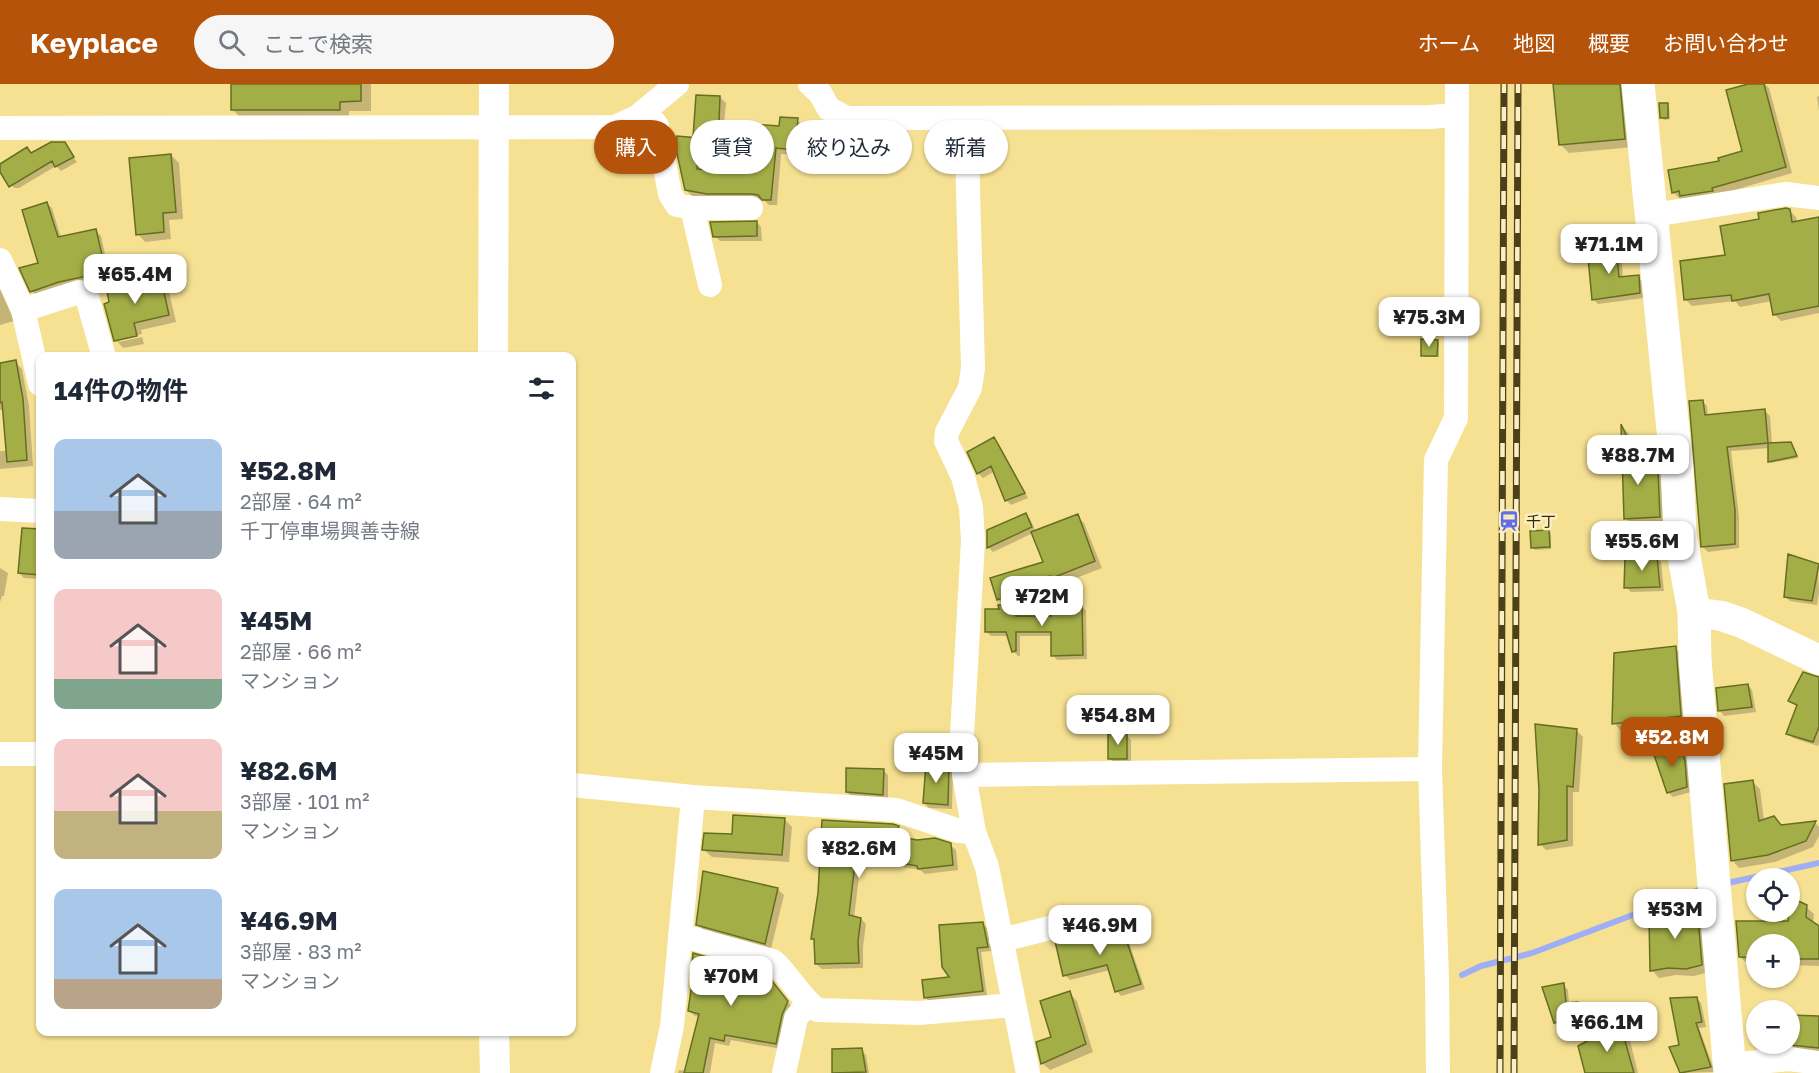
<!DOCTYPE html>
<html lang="ja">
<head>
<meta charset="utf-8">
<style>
	:root { --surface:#fff; --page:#f6f6f7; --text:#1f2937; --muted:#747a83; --accent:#b45309 }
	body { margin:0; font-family:"Golos Text","Noto Sans JP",sans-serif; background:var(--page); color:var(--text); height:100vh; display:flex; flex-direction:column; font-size:22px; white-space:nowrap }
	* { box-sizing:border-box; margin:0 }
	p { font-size:20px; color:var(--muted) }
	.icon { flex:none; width:33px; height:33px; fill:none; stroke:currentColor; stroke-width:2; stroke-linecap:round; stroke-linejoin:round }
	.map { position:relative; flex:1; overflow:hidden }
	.side { position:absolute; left:36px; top:268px; width:540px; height:684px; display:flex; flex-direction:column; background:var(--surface); border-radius:12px; box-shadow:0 2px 4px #0004 }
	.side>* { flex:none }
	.banner { position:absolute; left:594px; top:36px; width:570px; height:54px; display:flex; gap:12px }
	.controls { position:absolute; left:1746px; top:784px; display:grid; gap:12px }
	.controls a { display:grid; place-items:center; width:54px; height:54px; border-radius:50%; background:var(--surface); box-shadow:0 2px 4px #0004; font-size:30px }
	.price { position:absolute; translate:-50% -51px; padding:0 14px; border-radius:12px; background:#fff; color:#222; font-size:20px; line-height:39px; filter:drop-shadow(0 2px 3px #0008) }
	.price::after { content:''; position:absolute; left:50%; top:36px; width:18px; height:14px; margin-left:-9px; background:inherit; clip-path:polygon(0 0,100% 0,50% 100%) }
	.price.selected { background:var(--accent); color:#fff }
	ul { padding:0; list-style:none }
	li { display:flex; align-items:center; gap:18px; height:150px; padding:0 18px }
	li span { display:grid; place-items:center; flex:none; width:168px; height:120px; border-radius:12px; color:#555 }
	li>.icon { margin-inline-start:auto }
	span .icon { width:72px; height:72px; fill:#fffc; stroke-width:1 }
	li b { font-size:26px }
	h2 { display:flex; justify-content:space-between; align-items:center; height:72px; padding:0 18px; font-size:26px }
	.tag { padding:0 21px; border-radius:27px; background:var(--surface); box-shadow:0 2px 4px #0004; font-size:21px; line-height:54px }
	.tag.selected { background:var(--accent); color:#fff }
	header { display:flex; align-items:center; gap:36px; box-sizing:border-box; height:84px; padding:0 30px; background:var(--accent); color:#fff }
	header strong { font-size:28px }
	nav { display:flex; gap:33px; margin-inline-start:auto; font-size:21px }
	.search { width:420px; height:54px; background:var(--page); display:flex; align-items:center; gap:15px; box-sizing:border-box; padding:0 21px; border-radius:33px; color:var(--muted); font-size:22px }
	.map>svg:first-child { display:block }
	.shadow { fill:#0003; fill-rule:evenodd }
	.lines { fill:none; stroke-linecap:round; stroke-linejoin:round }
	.stream { stroke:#a0aff5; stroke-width:6 }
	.building { fill:#a3ae47; stroke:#666e21; stroke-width:1.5 }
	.minor { stroke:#fff; stroke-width:24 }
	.tertiary { stroke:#fff; stroke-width:30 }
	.secondary { stroke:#fff; stroke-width:33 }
	.rail-casing { stroke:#4b401a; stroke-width:7 }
	.rail { stroke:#fbefc2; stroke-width:4.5; stroke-dasharray:14; stroke-linecap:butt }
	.labels { text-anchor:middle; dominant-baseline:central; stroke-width:5; stroke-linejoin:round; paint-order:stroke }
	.poi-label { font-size:15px; fill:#332a09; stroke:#fbefc2; text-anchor:start }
</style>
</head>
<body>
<header>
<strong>Keyplace</strong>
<div class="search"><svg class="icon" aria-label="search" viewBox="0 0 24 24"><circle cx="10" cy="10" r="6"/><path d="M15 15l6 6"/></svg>ここで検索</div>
<nav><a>ホーム</a><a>地図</a><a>概要</a><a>お問い合わせ</a></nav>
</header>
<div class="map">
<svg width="1819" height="989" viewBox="0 0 1819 989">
	<rect width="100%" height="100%" fill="#f6e193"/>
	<!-- shadow -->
	<path class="shadow" d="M233,0H371V27H349V36H243L233,26Z
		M1555,0H1629L1633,63L1569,69L1560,60Z
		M1753,0H1765L1769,4L1792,89L1718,111L1680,115L1673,108L1720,78L1744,68Z
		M1819,12V27L1817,13Z
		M720,13L726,19L724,40L780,44L797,36L803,42L801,71L781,70L777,121H769L765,117L758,115H714L692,112L686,106L697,55L695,53ZM702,59L740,61L738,88L703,87L705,61Z
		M1667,20L1669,22L1670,35L1664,36L1662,33Z
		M64,60L77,78L61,87L56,82L19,104H14L0,85V81L27,65L32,70Z
		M171,71L179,79L183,135L169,136L171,155L145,158L138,150Z
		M47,120L52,124L61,154L96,147L101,152L110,193L65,203L36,212L32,207L40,180Z
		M1789,126L1796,133L1797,138L1819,134V229L1781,237L1774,230L1772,217L1740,223L1735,217L1692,222L1686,216L1761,136Z
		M757,138L761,143L762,157H720L715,152Z
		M1616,163L1621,168L1623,194L1638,193L1643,198L1644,214L1598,220L1593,215Z
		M159,192L167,199L176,238L141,246L142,250L119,255V258L142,253L144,260L123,264L116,256Z
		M0,204L14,237L0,241Z
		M1437,257L1439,259V273H1425L1423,271Z
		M15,278L22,285L29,322L33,382L0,385V367H7L4,326H0V281Z
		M1703,318L1707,322L1708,332L1765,327L1770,332L1772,360L1790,359L1798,374L1771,379L1769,377L1770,364L1731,367L1739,432V464L1708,468L1703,463Z
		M1623,343L1629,350L1647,390L1658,389L1665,397L1667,440L1634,442L1626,434Z
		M994,355L999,360L1028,414L1011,421L1006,416L995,387L983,394L978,389Z
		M1026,431L1030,435L1036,448L1077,432L1084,439L1102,484L1058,501L1057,499L1023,509V515L1005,522L998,515L1045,479L1033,449L993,468L988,463Z
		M23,445L40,447V495L24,494L19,489Z
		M1549,447L1551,449V465L1535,466L1533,464Z
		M1656,473L1661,478L1664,507L1631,508L1626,503Z
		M1818,482L1819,509L1817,521L1790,517L1785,512Z
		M0,484L8,489L4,512H2L0,518Z
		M1082,522L1086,527L1087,575L1057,576L1053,571L1052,552H1020V572H1018L1013,567L1009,552H991L986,547L1001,526L1016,523L1021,528L1020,533L1052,534Z
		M1675,564L1683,572L1688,639L1621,647L1614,639Z
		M1819,595V659L1818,662L1793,654L1788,650L1798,623L1790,617Z
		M1748,601L1752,606L1756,628L1724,632L1720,627Z
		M1576,646L1583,653L1579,708H1573V762L1546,766L1540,760Z
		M1126,651L1131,656V679H1114L1110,674Z
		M1680,661L1685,666L1689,683L1691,708L1673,713L1668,708Z
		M949,682L953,687L952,725L929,724L924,719Z
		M883,686L888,691V715L852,713L847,708Z
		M1753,698L1760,705L1764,737L1774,733L1782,743L1815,739L1819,743V752L1813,763L1775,778L1739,784L1732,776Z
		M784,735L792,743L789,778L712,773L704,766L733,752Z
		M823,737L898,743L903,749L902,755L950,761L956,766L958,786L925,790L920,786L861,776L854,834L861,835L866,840L863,863V884L822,885L816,880L815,857L812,854L819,810Z
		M777,805L784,811L771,865L704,846L697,840Z
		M1790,815L1806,823L1814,830L1813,840L1819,844V882L1790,881V861H1756V880H1748L1740,873L1738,838L1790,839Z
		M1696,822L1704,830L1709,888L1694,892L1676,891L1659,894L1652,886Z
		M983,840L987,844L992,867L981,868L987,912L930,918L926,914L951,894Z
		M1120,842L1125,847L1145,905L1121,912L1117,907L1110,886L1070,896L1065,891L1082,852L1086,856Z
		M771,897L793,924L781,965L731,956L729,962L715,959L710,989H678L679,986L686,987L699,933L695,932L689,927Z
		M1563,901L1568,906L1569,920H1577L1580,923H1577L1582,938L1560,943L1555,938Z
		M1069,909L1077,917L1093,968L1050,986L1042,979Z
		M1696,914L1701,919L1706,943L1699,944L1715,988L1681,989L1671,964L1680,962Z
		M1790,933L1819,934V968L1795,965L1790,960Z
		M1620,941L1628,948L1638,989H1587Z
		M861,966L866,971L869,989H834L833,967Z"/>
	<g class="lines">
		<!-- stream -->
		<path class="stream" d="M1723,800L1819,779
			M1462,891L1481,882L1532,869L1704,804"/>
	</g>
	<!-- building -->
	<path class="building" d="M231,0H361V17L340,18V26H231Z
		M1553,0H1620L1625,55L1559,61Z
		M1748,0H1764L1786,83L1712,104L1713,107L1680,112L1679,107L1672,109L1668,86L1719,77L1718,74L1742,67L1726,6Z
		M696,11L720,12L719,38L779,42L780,33L798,34L795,66L776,64L771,116H762L758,111L751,110H707L685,106L676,65L677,52L700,54L697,85L736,87L739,56L693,53Z
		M1659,19H1668V34H1660Z
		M51,58H65L74,73L55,83L52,77L9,103L0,88V80L27,63L31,69Z
		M171,70L176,128L163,129L164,148L136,151L129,74Z
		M47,118L58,153L96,145L106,188L59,198L30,208L19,184L38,179L22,126Z
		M1786,124L1790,125L1792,138L1819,133V222L1773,231L1769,210L1732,217L1731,211L1684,216L1680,177L1725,171L1720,142L1759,135L1758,129Z
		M757,137V152L713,153L710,138Z
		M1616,161L1619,193L1639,191L1640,209L1592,216L1587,163Z
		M160,190L169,231L134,239L137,252L114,257L104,220L109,218L106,202Z
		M1421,255L1438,256L1437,272H1421Z
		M16,276L23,315L27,376L7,378L2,318L0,319V279Z
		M1703,316L1705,331L1765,325L1768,359L1727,363L1735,426V460L1701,463L1689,317Z
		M1621,340L1643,388H1658L1660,433L1624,435Z
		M994,353L1025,409L1005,417L991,382L977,390L967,368Z
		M1791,358L1797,372L1768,378V359Z
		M1026,429L1032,443L987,464V446Z
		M1078,430L1095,477L1050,495V492L1017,502V508L997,516L990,494L1043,478L1031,448Z
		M22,444L40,445V491L18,489Z
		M1549,446L1550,463L1531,464L1530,447Z
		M1788,470L1819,480L1812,517L1784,513Z
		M1657,472L1660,503L1624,504L1625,473Z
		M1082,520L1083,571L1051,572V548H1016V567L1012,568L1006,548H985V525H999L998,521H1016V532H1051L1050,521Z
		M1676,562L1681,632L1612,640L1614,569Z
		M1803,588L1819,593V643L1813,658L1786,650L1797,621L1788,617Z
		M1748,600L1752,623L1718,627L1716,604Z
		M1535,640L1577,645L1573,703L1567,702V756L1538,761L1539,706Z
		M1127,649V675H1108V650Z
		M1680,660L1685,677L1687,703L1667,709L1653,668Z
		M926,679L949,681L948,721L923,719Z
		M846,684L884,685L883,711L846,708Z
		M1753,696L1759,737L1774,732L1781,741L1816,737L1806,757L1768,771L1731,777L1724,700Z
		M733,731L785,734L782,771L702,766L704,749L732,750Z
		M822,736L893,740L899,742L897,752L917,756L935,754L951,759L953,781L918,785L917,782L856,771L849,831L861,834L858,857L859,879L815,880L814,855H811L818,809Z
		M703,787L778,804L765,860L696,841Z
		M1790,813L1807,821L1806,833L1819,842V875H1790V861H1756V874L1739,873L1736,837H1788Z
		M1697,821L1702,881L1686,885L1668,884L1650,887L1649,833Z
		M983,838L988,863L977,864L983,907L924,914L922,896L949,893L942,883L939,841Z
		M1121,840L1141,900L1115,908L1107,881L1063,892L1055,857L1083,850L1084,855Z
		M693,869L766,890L768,892L788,917L782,931L776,960L725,951L724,957L710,954L703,989H684L699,930L688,927L693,892L691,891Z
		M1564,899L1566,919L1578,918L1582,932L1554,939L1542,903Z
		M1070,907L1086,960L1041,980L1036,958L1051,953L1040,917Z
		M1697,913L1702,938L1696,939L1711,983L1680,989L1669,963L1679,961L1670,914Z
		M1790,931L1819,932V964L1790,961Z
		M1620,939L1634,989H1585L1578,962Z
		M862,964L866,988L832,989V965Z"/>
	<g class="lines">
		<!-- minor -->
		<path class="minor" d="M810,0L820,9L829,25L847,34L1430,33L1456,31
			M645,26L657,42L670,110L677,121L692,124H751
			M966,34L973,284L970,304L947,348L946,357L963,393L971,423L973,457L962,651L964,691L974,748L987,783L1028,989
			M0,44L615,43L637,33L677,0
			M692,124L710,201
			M1653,131L1786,110L1819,114
			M0,176L23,226L40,300
			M23,226L79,208L83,209L87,213L104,273
			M0,425L40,427
			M1615,452L1680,450
			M0,670H40
			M964,691L1430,685
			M572,701L693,713L896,726L959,747L974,748
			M680,851L773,877C789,891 799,912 817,926L919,929L1013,921
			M1001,856L1094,833
			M1730,981L1789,975L1819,979
			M662,989L672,942L693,713
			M784,989L796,934L808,919
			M1438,989L1437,895L1430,685L1436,376L1456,334L1457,0"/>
		<!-- tertiary -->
		<path class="tertiary" d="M493,273L494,0
			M1694,528L1722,532L1742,539L1819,576
			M494,948L495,989"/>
		<!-- secondary -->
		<path class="secondary" d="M1638,0L1677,385L1680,450L1694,528L1695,576L1730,989"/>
		<!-- rail casing -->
		<g class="rail-casing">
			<path id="rail" d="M1500,989L1504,0
				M1514,989L1518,0"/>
		</g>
		<!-- rail -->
		<use href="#rail" class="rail"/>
	</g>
	<!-- icons -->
	<defs>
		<g id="station-bare" transform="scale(1.62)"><path d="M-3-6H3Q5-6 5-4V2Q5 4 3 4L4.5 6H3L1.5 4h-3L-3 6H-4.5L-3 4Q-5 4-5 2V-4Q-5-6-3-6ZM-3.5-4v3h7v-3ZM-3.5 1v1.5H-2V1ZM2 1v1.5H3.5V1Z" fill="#606de5" stroke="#fbefc2" stroke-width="2.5" paint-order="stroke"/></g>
	</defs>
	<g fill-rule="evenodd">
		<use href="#station-bare" x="1509" y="437"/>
	</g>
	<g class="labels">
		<!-- poi labels -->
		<g class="poi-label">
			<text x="1526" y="437">千丁</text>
		</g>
	</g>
</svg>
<div class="controls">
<a><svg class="icon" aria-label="locate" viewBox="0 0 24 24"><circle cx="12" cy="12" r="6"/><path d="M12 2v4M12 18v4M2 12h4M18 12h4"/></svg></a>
<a>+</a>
<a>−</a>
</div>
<b class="price" style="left:1609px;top:191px">¥71.1M</b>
<b class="price" style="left:135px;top:221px">¥65.4M</b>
<b class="price" style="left:1429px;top:264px">¥75.3M</b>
<b class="price" style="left:1638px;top:402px">¥88.7M</b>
<b class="price" style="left:1642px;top:488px">¥55.6M</b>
<b class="price" style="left:1042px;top:543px">¥72M</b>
<b class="price" style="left:1118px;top:662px">¥54.8M</b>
<b class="price selected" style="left:1672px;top:684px">¥52.8M</b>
<b class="price" style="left:936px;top:700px">¥45M</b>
<b class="price" style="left:859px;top:795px">¥82.6M</b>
<b class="price" style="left:1675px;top:856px">¥53M</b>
<b class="price" style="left:1100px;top:872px">¥46.9M</b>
<b class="price" style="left:731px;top:923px">¥70M</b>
<b class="price" style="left:1607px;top:969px">¥66.1M</b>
<div class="banner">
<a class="tag selected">購入</a>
<a class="tag">賃貸</a>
<a class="tag">絞り込み</a>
<a class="tag">新着</a>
</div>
<section class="side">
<h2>14件の物件<svg class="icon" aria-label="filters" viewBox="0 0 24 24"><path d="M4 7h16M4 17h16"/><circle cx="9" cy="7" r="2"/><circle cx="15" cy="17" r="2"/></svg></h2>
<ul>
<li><span style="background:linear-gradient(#a9c7e8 60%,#9aa5b1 0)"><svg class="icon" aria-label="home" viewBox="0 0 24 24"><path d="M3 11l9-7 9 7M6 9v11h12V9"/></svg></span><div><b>¥52.8M</b><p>2部屋 · 64 m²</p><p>千丁停車場興善寺線</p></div></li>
<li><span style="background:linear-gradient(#f6c9c9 75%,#7fa58c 0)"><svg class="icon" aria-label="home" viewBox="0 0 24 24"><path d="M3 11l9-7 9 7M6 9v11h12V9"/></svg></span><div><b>¥45M</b><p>2部屋 · 66 m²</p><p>マンション</p></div></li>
<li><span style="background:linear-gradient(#f6c9c9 60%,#c2b280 0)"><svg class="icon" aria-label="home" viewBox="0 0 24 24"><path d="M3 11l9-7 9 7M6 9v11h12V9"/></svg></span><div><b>¥82.6M</b><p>3部屋 · 101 m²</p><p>マンション</p></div></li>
<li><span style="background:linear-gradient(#a9c7e8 75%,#b9a48a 0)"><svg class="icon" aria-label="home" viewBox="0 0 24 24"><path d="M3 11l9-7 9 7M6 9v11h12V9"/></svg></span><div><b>¥46.9M</b><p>3部屋 · 83 m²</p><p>マンション</p></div></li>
</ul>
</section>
</div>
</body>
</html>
